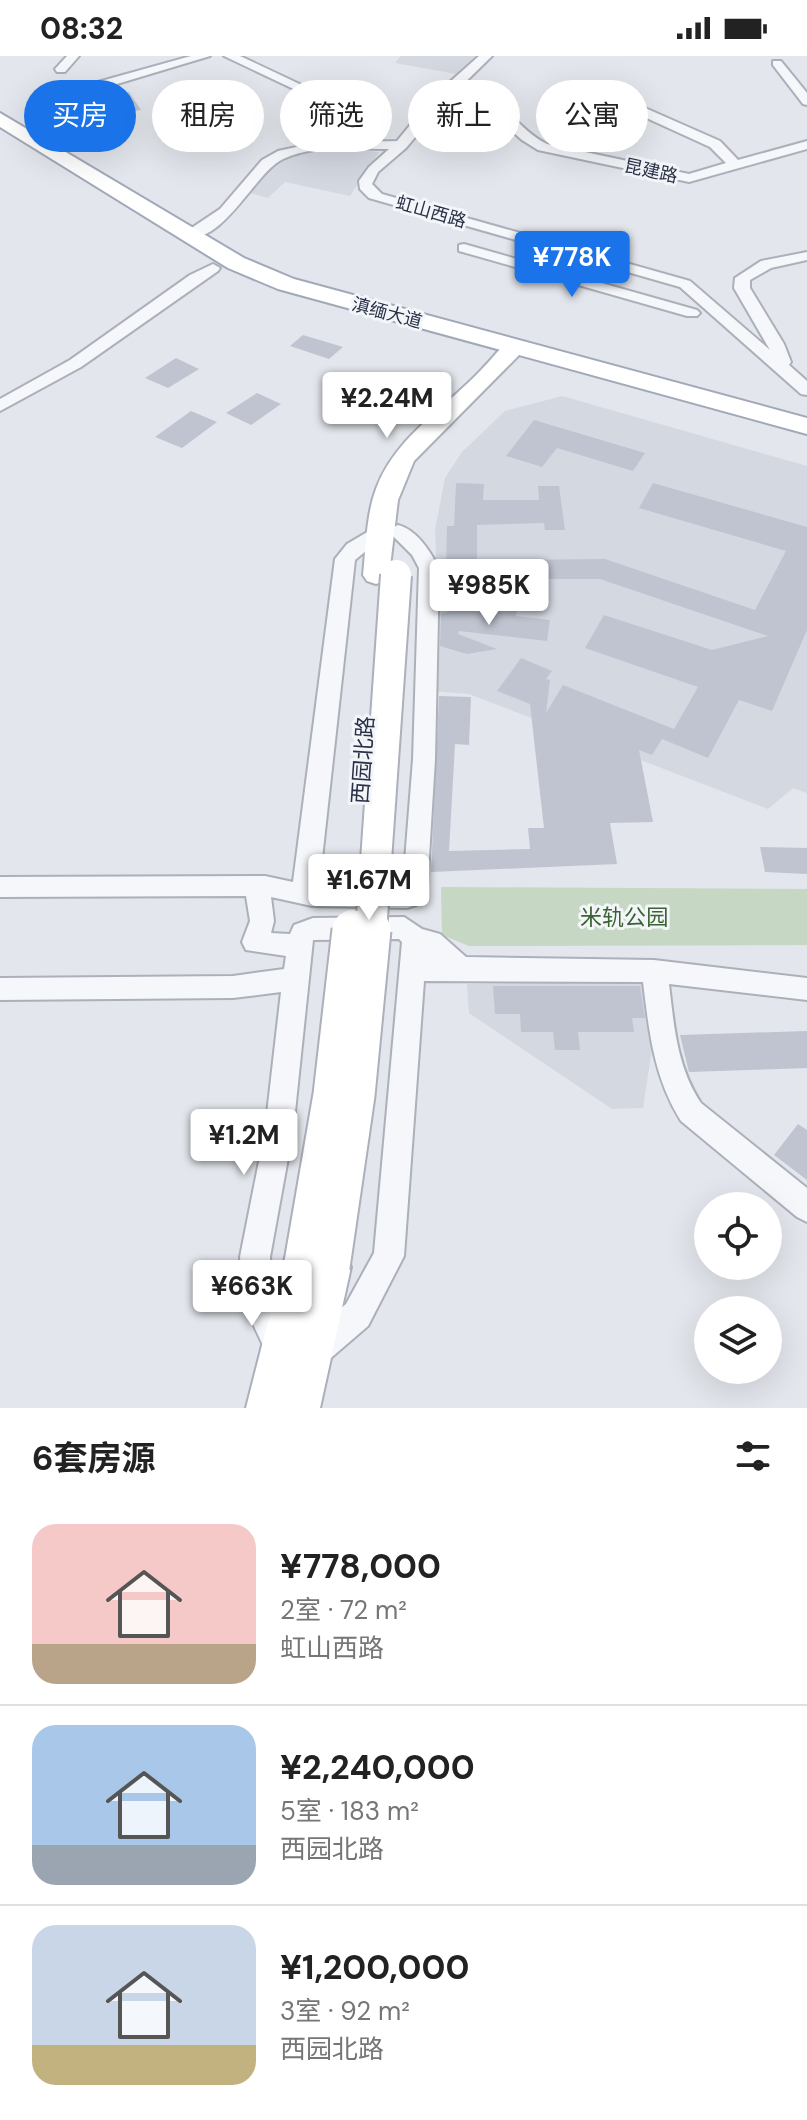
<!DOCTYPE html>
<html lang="zh">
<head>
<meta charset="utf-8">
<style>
	:root { --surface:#fff; --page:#f2f2f2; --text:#222; --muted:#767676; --line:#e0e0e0; --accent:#1a73e8 }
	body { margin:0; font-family:"DM Sans","Noto Sans SC",sans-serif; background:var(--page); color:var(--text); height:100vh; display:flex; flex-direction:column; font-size:30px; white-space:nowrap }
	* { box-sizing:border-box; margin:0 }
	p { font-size:26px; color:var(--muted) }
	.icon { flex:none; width:44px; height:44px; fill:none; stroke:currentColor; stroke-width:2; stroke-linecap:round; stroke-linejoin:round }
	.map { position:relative; height:1352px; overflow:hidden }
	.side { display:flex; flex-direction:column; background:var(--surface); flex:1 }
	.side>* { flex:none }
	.banner { position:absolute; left:24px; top:24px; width:760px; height:72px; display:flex; gap:16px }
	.controls { position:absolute; left:694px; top:1136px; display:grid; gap:16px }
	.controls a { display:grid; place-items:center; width:88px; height:88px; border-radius:50%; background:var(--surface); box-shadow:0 8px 32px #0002; font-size:40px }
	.price { position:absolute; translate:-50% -68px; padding:0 18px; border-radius:8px; background:#fff; color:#222; font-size:26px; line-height:52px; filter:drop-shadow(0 2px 4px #0008) }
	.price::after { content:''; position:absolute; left:50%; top:48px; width:24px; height:18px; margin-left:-12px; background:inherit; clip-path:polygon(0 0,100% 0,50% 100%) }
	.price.current { background:var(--accent); color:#fff }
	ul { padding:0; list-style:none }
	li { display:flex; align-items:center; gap:24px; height:200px; padding:0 32px }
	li+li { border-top:2px solid var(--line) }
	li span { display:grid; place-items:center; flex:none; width:224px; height:160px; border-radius:24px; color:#555 }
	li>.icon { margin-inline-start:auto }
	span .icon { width:96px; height:96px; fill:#fffc; stroke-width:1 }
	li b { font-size:34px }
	h2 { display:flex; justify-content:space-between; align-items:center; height:96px; padding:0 32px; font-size:34px }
	.pill { padding:0 28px; border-radius:36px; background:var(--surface); box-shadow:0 8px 32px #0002; font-size:28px; line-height:72px }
	.pill.current { background:var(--accent); color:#fff }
	.status { display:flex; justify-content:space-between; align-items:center; height:56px; padding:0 40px; background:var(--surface); direction:ltr }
	.status svg { height:22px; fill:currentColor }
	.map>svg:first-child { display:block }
	.built { fill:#d4d8e1 }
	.green { fill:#c6d7c3 }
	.building { fill:#bfc4d0 }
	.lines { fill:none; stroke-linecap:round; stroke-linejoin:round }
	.street-casing { stroke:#abb0ba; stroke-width:4 }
	.secondary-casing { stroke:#abb0ba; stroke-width:4 }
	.primary-casing { stroke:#a1a9b9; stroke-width:4 }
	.street { fill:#f6f7fa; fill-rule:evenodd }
	.secondary { fill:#fff; fill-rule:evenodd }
	.primary { fill:#fff; fill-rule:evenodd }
	.secondary-bridge-far1-casing { stroke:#abb0ba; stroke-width:34; stroke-linecap:butt }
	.secondary-bridge-casing { stroke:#abb0ba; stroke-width:43; stroke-linecap:butt }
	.secondary-bridge-far1 { stroke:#fff; stroke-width:30 }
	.secondary-bridge { stroke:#fff; stroke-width:39 }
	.labels { text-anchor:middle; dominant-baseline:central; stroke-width:6; stroke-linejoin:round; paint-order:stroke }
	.far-street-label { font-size:18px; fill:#283146; stroke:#f3f5f9 }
	.street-label { font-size:22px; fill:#283146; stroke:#f3f5f9 }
	.park-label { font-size:22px; fill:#3a6434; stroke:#f3f5f9 }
</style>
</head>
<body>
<div class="status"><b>08:32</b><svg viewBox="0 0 49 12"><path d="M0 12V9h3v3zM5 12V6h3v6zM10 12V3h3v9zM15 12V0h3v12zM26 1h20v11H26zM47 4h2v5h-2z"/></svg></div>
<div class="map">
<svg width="807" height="1352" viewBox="0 0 807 1352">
	<rect width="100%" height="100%" fill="#e3e6ec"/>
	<!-- built -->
	<path class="built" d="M401,0H477L456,18L395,7Z
		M354,94L379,96L350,140L285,126L268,142L247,136L265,111L280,103L310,96Z
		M562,340L807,410V737L793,732L768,753L469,638L429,635L436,502L435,474L445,422L462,396L505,355Z
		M651,926L656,967L643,1052L612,1053L469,957L467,928Z"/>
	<!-- green -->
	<path class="green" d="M441,831L807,833V889L469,890L442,879Z"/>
	<!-- building -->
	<path class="building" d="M129,36L141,54L104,60L93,42Z
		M303,279L343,291L329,303L290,290Z
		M176,302L199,313L168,332L145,322Z
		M257,337L281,348L251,369L226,357Z
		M191,355L217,366L182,392L155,381Z
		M534,364L645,397L633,415L557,392L542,411L506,400Z
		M456,427L484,428L483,444H539L538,430H559L565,474H545L544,467L477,469V514L446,513L447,470H454Z
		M653,427L807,471V574L772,655L739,644L708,702L662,683L652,699L639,694L653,766L610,767L617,808L431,816L439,640L471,641L469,689L455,688L449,795L530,793L528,772H544L530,648L497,635L521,602L552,615L546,623L550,624L546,657L563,629L674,673L698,631L585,592L604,559L712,594L768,580L600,523H512L510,504L605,503L755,554L786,495L639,452Z
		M494,542L519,545L516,560L550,564L547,585L459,575L458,578L497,593L467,598L440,590L441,558L460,552L494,559Z
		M760,791L807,792V818L765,816Z
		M493,930H640L645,962H632L634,976H578L580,994H555L553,976H521L520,958H495Z
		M807,975V1012L689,1016L680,979Z
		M798,1068L807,1074V1124L774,1099Z"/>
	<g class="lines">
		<!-- street casing -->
		<g class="street-casing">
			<path id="street" d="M67,0H79L65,16H57L55,13Z
				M191,0H210L77,40L66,47L65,50L82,63L106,69V75L79,71L53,51L56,42L69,34Z
				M224,0H240L310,33L300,36Z
				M479,0H492L449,42C470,44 494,45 511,60C523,70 532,81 547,88L689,118L726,107L710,91L607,44L605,41L611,37L720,85L738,104L807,85V93L689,126L538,94L522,84L493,58L443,48L406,92L378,116L372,128L382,138L690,225L770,294L734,232L735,222L761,205L807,196V204L771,212L750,224V232L784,288L791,306L789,309L807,325V339L801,338L680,231L369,142L360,133L359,125L369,111L389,93C356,93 314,88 283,103C254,117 224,189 183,182L181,179L220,153L262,104L278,95L315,87L397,85L433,41Z
				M773,5H781L807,37V49L803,48L773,9Z
				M464,188L697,254L700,257L697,260H687L459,195V189Z
				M213,208L220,212L218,215L81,311L0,355V343L70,304L190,219Z
				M381,468L390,473L398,469C417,474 430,495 439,512L435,703L427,834L416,849L407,852L312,850L271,841L274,865L271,877L290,878L294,869L313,862L404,861L422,873L440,878L466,901L654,904L807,922V944L669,928C674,970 677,1011 701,1047L807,1132V1166L797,1161L681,1065C654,1022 649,976 643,926L424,925L404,1200L368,1270L325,1307L314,1312L303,1307L298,1296L303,1285L346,1248L374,1197L402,886L399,883L313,884L293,1075L270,1201L275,1248L296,1291L291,1302L280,1307L269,1302L245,1251L240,1201L265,1075L281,936L233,942L0,944V922L233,920L284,913L286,900L246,894L242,886L250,865L246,840L0,841V821L265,820L293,826L335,503L347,488ZM389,476L412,499L419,512L413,703L403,830H319L355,504Z"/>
		</g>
		<!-- secondary casing -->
		<g class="secondary-casing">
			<path id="secondary" d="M514,284L522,286L525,291L522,296L414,405L398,444L389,519L385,525L376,528L367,525L363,519C366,491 366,460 376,433C393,387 433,360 468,327C482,314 494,300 506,286Z
				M304,1186L319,1195L330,1190L345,1196L351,1211L320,1352H246L283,1207L289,1192Z"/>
		</g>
		<!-- primary casing -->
		<g class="primary-casing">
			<path id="primary" d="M0,57L244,202L294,223L807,362V378L278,233L228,212L0,71Z"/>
		</g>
		<!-- street -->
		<use href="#street" class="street"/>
		<!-- secondary -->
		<use href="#secondary" class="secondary"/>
		<!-- primary -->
		<use href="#primary" class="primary"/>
		<!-- secondary-bridge-far1 casing -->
		<g class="secondary-bridge-far1-casing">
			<path id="secondary-bridge-far1" d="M351,876L352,869
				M371,876L396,519"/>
		</g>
		<!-- secondary-bridge casing -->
		<g class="secondary-bridge-casing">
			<path id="secondary-bridge" d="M304,1207L333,1039L352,874
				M330,1211L355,1039L371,874"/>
		</g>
		<!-- secondary-bridge-far1 -->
		<use href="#secondary-bridge-far1" class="secondary-bridge-far1"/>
		<!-- secondary-bridge -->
		<use href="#secondary-bridge" class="secondary-bridge"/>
	</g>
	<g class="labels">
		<!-- far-street labels -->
		<g class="far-street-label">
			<text transform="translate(651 115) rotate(12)">昆建路</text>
			<text transform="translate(431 156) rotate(16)">虹山西路</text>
			<text transform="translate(387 257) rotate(15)">滇缅大道</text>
		</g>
		<!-- street labels -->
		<g class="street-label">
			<text transform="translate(363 704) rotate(-86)">西园北路</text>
		</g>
		<!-- park labels -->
		<g class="park-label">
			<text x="624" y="861">米轨公园</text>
		</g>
	</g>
</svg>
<div class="controls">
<a><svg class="icon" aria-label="locate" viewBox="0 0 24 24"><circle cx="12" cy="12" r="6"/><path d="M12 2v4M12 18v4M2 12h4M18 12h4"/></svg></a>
<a><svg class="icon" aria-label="layers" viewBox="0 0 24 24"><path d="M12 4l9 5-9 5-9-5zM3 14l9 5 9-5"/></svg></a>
</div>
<b class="price current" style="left:572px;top:243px">¥778K</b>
<b class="price" style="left:387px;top:384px">¥2.24M</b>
<b class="price" style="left:489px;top:571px">¥985K</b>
<b class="price" style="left:369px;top:866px">¥1.67M</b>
<b class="price" style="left:244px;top:1121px">¥1.2M</b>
<b class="price" style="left:252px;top:1272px">¥663K</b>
<div class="banner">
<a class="pill current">买房</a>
<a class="pill">租房</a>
<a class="pill">筛选</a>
<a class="pill">新上</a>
<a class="pill">公寓</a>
</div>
</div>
<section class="side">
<h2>6套房源<svg class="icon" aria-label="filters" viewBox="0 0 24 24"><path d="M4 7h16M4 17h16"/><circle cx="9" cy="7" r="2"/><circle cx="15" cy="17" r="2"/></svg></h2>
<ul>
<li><span style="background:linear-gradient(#f6c9c9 75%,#b9a48a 0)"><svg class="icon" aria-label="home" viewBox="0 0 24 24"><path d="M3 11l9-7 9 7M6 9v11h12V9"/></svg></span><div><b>¥778,000</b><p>2室 · 72 m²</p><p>虹山西路</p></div></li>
<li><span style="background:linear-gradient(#a9c7e8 75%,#9aa5b1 0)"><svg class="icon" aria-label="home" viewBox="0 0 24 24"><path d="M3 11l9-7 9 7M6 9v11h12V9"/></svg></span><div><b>¥2,240,000</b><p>5室 · 183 m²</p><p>西园北路</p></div></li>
<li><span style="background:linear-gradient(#c9d6e8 75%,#c2b280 0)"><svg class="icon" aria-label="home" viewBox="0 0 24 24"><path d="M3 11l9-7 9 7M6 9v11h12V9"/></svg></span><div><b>¥1,200,000</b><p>3室 · 92 m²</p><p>西园北路</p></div></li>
</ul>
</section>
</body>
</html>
